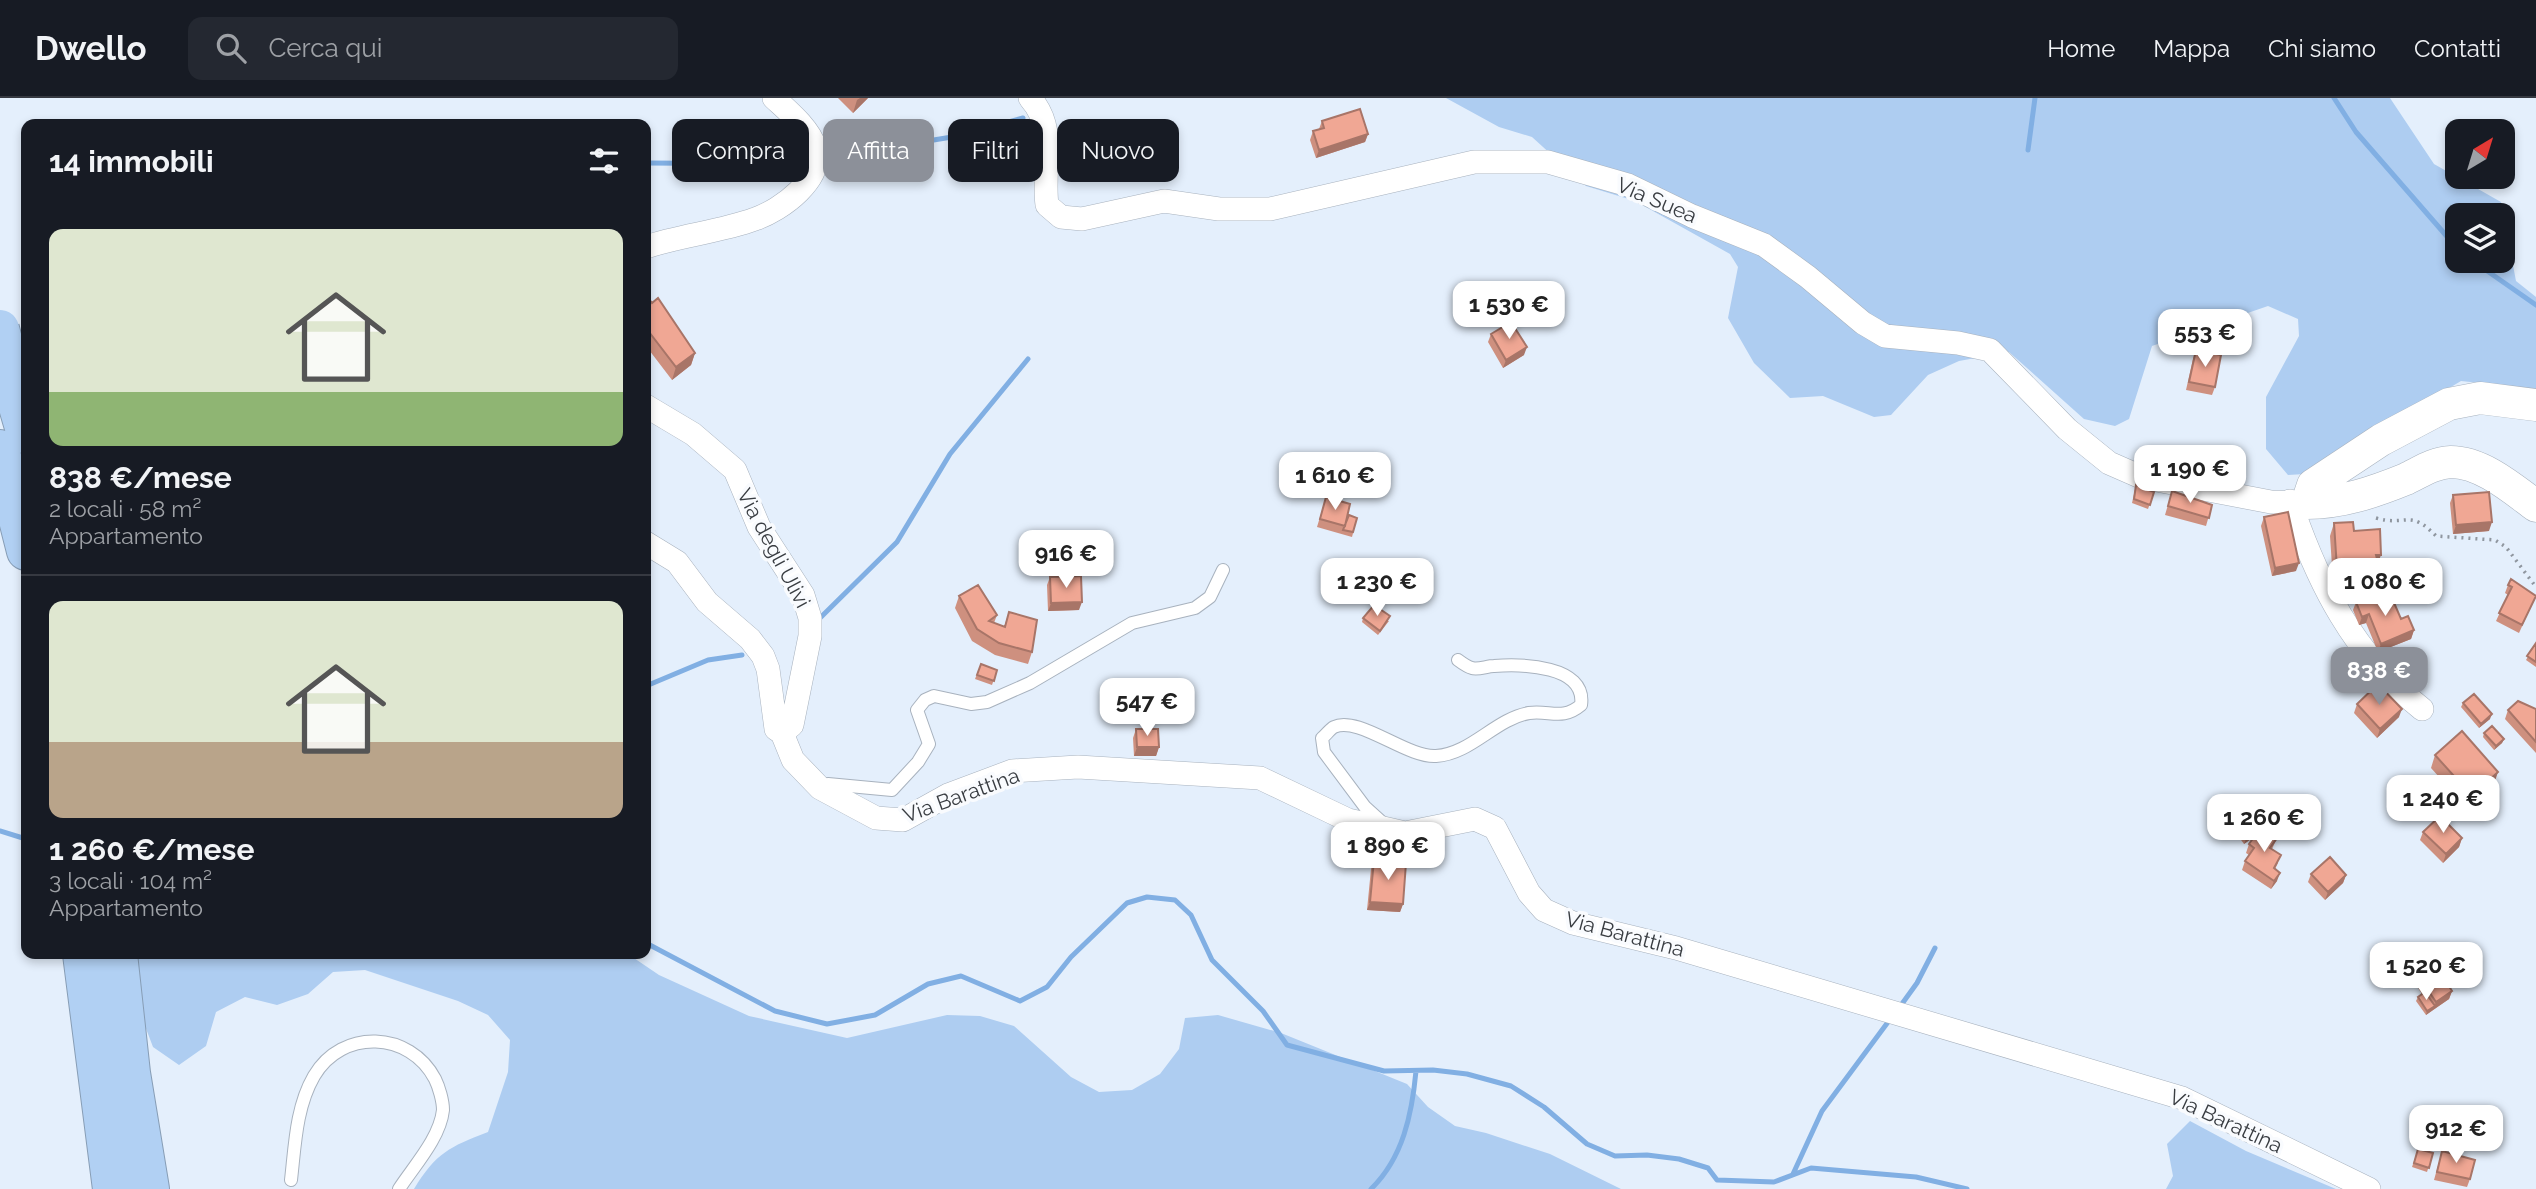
<!DOCTYPE html>
<html lang="it">
<head>
<meta charset="utf-8">
<style>
	:root { --surface:#171b24; --page:#242831; --text:#f1f3f6; --muted:#9ea1a6; --line:#363941; --accent:#8c9099 }
	body { margin:0; font-family:Raleway,sans-serif; background:var(--page); color:var(--text); height:100vh; display:flex; flex-direction:column; font-size:26px; white-space:nowrap }
	* { box-sizing:border-box; margin:0 }
	p { font-size:23px; color:var(--muted) }
	.icon { flex:none; width:38px; height:38px; fill:none; stroke:currentColor; stroke-width:2; stroke-linecap:round; stroke-linejoin:round }
	.map { position:relative; flex:1; overflow:hidden }
	.details { position:absolute; left:21px; top:21px; width:630px; height:840px; display:flex; flex-direction:column; background:var(--surface); border-radius:14px; box-shadow:0 4px 10px #0003 }
	.details>* { flex:none }
	.top-card { position:absolute; left:672px; top:21px; width:665px; height:63px; display:flex; gap:14px }
	.needle { width:46px; rotate:38deg }
	.buttons { position:absolute; left:2445px; top:21px; display:grid; gap:14px }
	.buttons a { display:grid; place-items:center; width:70px; height:70px; border-radius:14px; background:var(--surface); box-shadow:0 4px 10px #0003; font-size:35px }
	.price { position:absolute; translate:-50% -60px; padding:0 16px; border-radius:14px; background:#fff; color:#222; font-size:23px; line-height:46px; filter:drop-shadow(0 2px 4px #0008) }
	.price::after { content:''; position:absolute; left:50%; top:42px; width:21px; height:16px; margin-left:-10px; background:inherit; clip-path:polygon(0 0,100% 0,50% 100%) }
	.price.selected { background:var(--accent); color:#fff }
	ul { padding:0; list-style:none }
	li { display:grid; align-content:center; gap:14px; height:371px; padding:0 28px }
	li+li { border-top:2px solid var(--line) }
	li span { display:grid; place-items:center; height:217px; border-radius:14px; color:#555 }
	li>.icon { margin-inline-start:auto }
	span .icon { width:126px; height:126px; fill:#fffc; stroke-width:1 }
	li b { font-size:30px }
	h2 { display:flex; justify-content:space-between; align-items:center; height:84px; padding:0 28px; font-size:30px }
	.pill { padding:0 24px; border-radius:14px; background:var(--surface); box-shadow:0 4px 10px #0003; font-size:24px; line-height:63px }
	.pill.selected { background:var(--accent); color:#fff }
	header { display:flex; align-items:center; gap:42px; box-sizing:border-box; height:98px; padding:0 35px; background:var(--surface); border-bottom:2px solid var(--line) }
	header strong { font-size:33px }
	nav { display:flex; gap:38px; margin-inline-start:auto; font-size:24px }
	.search { width:490px; height:63px; background:var(--page); display:flex; align-items:center; gap:18px; box-sizing:border-box; padding:0 24px; border-radius:14px; color:var(--muted); font-size:26px }
	.map>svg:first-child { display:block }
	.green { fill:#aecdf1; fill-rule:evenodd }
	.lines { fill:none; stroke-linecap:round; stroke-linejoin:round }
	.stream { stroke:#81afe3; stroke-width:5 }
	.lane-casing { stroke:#a8b2be; stroke-width:14 }
	.street-casing { stroke:#a8b2be; stroke-width:24 }
	.secondary-casing { stroke:#a8b2be; stroke-width:33 }
	.highway-casing { stroke:#879db5; stroke-width:40 }
	.path { stroke:#8f969f; stroke-width:3.5; stroke-dasharray:2 5; stroke-linecap:butt }
	.lane { stroke:#fff; stroke-width:12 }
	.street { stroke:#fff; stroke-width:23 }
	.secondary { stroke:#fff; stroke-width:32 }
	.highway { stroke:#b1d0f3; stroke-width:38 }
	.highway-bridge-casing { stroke:#879db5; stroke-width:40; stroke-linecap:butt }
	.highway-bridge { stroke:#b1d0f3; stroke-width:38 }
	.wall { fill:#ce907f }
	.shaded-wall { fill:#a87568 }
	.building { fill:#f0a794; stroke:#a87568; stroke-width:2 }
	.labels { text-anchor:middle; dominant-baseline:central; stroke-width:7; stroke-linejoin:round; paint-order:stroke }
	.street-label { font-size:21px; fill:#393d42; stroke:#f9fbfe }
</style>
</head>
<body>
<header>
<strong>Dwello</strong>
<div class="search"><svg class="icon" aria-label="search" viewBox="0 0 24 24"><circle cx="10" cy="10" r="6"/><path d="M15 15l6 6"/></svg>Cerca qui</div>
<nav><a>Home</a><a>Mappa</a><a>Chi siamo</a><a>Contatti</a></nav>
</header>
<div class="map">
<svg width="2536" height="1091" viewBox="0 0 2536 1091">
	<rect width="100%" height="100%" fill="#e4effc"/>
	<!-- green -->
	<path class="green" d="M1446,0H2390L2434,66L2501,104L2516,183L2536,199V291L2461,283L2305,376L2288,377L2266,351V299L2299,238L2298,221L2268,208L2152,248L2129,321L2115,328L2084,321L2009,254L1959,263L1928,277L1891,317L1874,319L1823,298L1790,300L1754,265L1728,220L1738,169L1730,156L1635,103L1586,88L1532,39L1499,29ZM2457,117H2502V163H2457Z
		M133,856H628L659,877L749,918L847,940L947,917L980,918L1014,928L1071,979L1099,994L1132,992L1160,976L1179,951L1185,920L1218,917L1281,935L1407,986L1428,1009L1455,1028L1486,1035L1550,1056L1621,1091H414C436,1055 449,1049 488,1034L508,974L510,942L488,917L458,903L365,872L333,874L308,896L277,907L245,899L216,914L206,948L179,967L153,949L142,920Z
		M2190,1023L2246,1053L2336,1091H2166L2173,1078L2167,1046Z"/>
	<g class="lines">
		<!-- stream -->
		<path class="stream" d="M2334,0L2356,34L2457,150
			M2028,52L2035,0
			M646,65L807,66
			M832,68L855,64L903,47L958,38L1023,20
			M2473,163L2536,207
			M819,521L897,444L950,356L1028,261
			M646,588L708,562L742,557
			M0,733L26,741
			M646,845L775,913L827,926L875,917L928,886L961,878L1020,903L1047,889L1071,859L1127,805L1147,799L1175,802L1191,817L1212,862L1263,913L1287,947L1384,973L1433,972L1467,976L1511,988L1544,1009L1587,1046L1615,1058L1647,1057L1679,1061L1708,1070L1717,1082L1774,1084L1811,1070L1916,1079L1967,1091
			M1899,910L1917,885L1935,850
			M1793,1076L1822,1013L1891,920
			M1371,1091C1403,1060 1412,1016 1416,973"/>
		<!-- lane casing -->
		<g class="lane-casing">
			<path id="lane" d="M824,688L828,686L892,692L918,664L929,646L917,612L925,602L934,598L971,606L987,604L1030,585L1132,525L1195,510L1210,499L1223,472
				M1386,728L1365,709L1324,654L1322,640C1326,637 1330,631 1334,629C1358,617 1407,660 1436,658C1471,656 1495,621 1529,615C1550,612 1562,623 1581,607C1587,567 1521,566 1494,568C1487,568 1478,572 1472,570C1468,569 1462,565 1458,562
				M291,1082C295,1047 296,1009 314,978C342,930 410,933 435,981C439,989 443,1003 443,1012C440,1040 414,1068 399,1091"/>
		</g>
		<!-- street casing -->
		<g class="street-casing">
			<path id="street" d="M1030,0C1058,31 1042,69 1047,107L1061,119L1082,121L1164,103L1219,111H1270L1474,64H1548L1628,87L1692,118L1764,147L1808,179L1863,225L1885,238L1958,245L1990,252L2067,331L2109,365L2141,379L2271,404L2307,405
				M646,149C681,137 720,134 755,121C781,112 825,81 815,49C809,30 788,13 774,0
				M646,308L693,336L735,372L759,429L803,497L810,520V538L792,627L782,635L776,631L768,571L763,558L750,541L707,504L677,464L646,445
				M2290,403C2317,484 2354,557 2422,611
				M782,635L793,662L820,690L876,720L903,722L948,697L1012,673L1078,669L1260,680L1348,722L1405,735L1475,721L1495,730L1529,795L1544,812L1573,825L1676,850L2182,1000L2369,1091"/>
		</g>
		<!-- secondary casing -->
		<g class="secondary-casing">
			<path id="secondary" d="M2536,307L2480,300L2449,306L2381,342L2313,387L2307,405C2342,405 2374,394 2406,381C2421,374 2433,365 2451,364C2482,364 2513,391 2536,408"/>
		</g>
		<!-- highway casing -->
		<g class="highway-casing">
			<path id="highway" d="M0,266L13,292L26,336
				M0,351L26,453
				M82,856L112,1091
				M118,856L131,975L150,1091"/>
		</g>
		<!-- path -->
		<path class="path" d="M2376,420C2407,429 2409,410 2436,438L2495,442L2506,449L2536,489"/>
		<!-- lane -->
		<use href="#lane" class="lane"/>
		<!-- street -->
		<use href="#street" class="street"/>
		<!-- secondary -->
		<use href="#secondary" class="secondary"/>
		<!-- highway -->
		<use href="#highway" class="highway"/>
		<!-- highway-bridge casing -->
		<g class="highway-bridge-casing">
			<path id="highway-bridge" d="M0,231L8,261"/>
		</g>
		<!-- highway-bridge -->
		<use href="#highway-bridge" class="highway-bridge"/>
	</g>
	<!-- wall -->
	<path class="wall" d="M838,0H868L853,15Z
		M1322,23L1368,36L1365,44L1316,60L1310,42L1313,33L1319,31Z
		M646,197L695,255L691,267L672,282L646,248Z
		M1491,236L1524,257L1503,270L1488,244Z
		M2196,252L2215,289L2212,297L2186,292L2193,261Z
		M2136,387L2154,394L2148,411L2132,405Z
		M2172,393L2212,407L2206,428L2165,417Z
		M2453,397L2489,433L2453,436L2450,405Z
		M1326,399L1345,427L1357,420L1352,439L1317,429Z
		M2264,419L2296,473L2272,478L2261,428Z
		M2334,425L2354,433L2374,480L2333,483L2330,438Z
		M1050,479L1079,512L1048,513L1047,487Z
		M2508,487L2536,498L2519,535L2496,523L2508,497L2505,495Z
		M959,498L997,517L994,525L1004,529L1009,514L1032,554L1028,566L995,557L972,543L955,510Z
		M2356,504H2381L2414,532L2411,541L2378,554L2366,525L2359,527L2353,512Z
		M1363,520L1389,523L1378,537L1362,524Z
		M2536,545V569L2526,562Z
		M981,566L997,572L992,587L975,581Z
		M2463,605L2490,621L2479,630L2461,609Z
		M2357,606L2399,619L2377,640L2354,615Z
		M2536,611V655L2505,621L2508,612Z
		M1136,631L1159,649L1156,658H1134L1133,640Z
		M2484,635L2504,641L2502,645L2494,652L2483,639Z
		M2435,657L2494,686L2467,710L2431,670Z
		M2228,716L2255,737L2277,740L2272,751L2278,765L2275,771L2277,783L2271,791L2242,772L2245,763L2249,757L2246,755L2249,746L2254,739L2244,746L2226,721Z
		M2423,734L2462,740L2459,749L2443,765L2420,742Z
		M1374,762L1403,806L1400,814L1367,812L1371,771Z
		M2311,776L2346,777L2343,785L2325,802L2308,784Z
		M2461,854L2458,863L2454,869V882L2448,886L2452,893L2449,901L2426,917L2416,903L2418,899L2422,896L2413,882L2416,874L2436,868Z
		M2418,1051L2433,1055L2427,1074L2412,1069Z
		M2442,1053L2470,1081L2467,1089L2434,1082Z"/>
	<!-- shaded-wall -->
	<path class="shaded-wall" d="M860,0H868L853,15L857,2Z
		M1368,36L1365,44L1316,60L1319,52Z
		M1527,249L1524,257L1503,270L1506,262Z
		M695,255L691,267L672,282L676,269Z
		M2492,424L2489,433L2453,436L2456,427Z
		M2376,457H2381L2377,468H2379L2374,480L2333,483L2337,471Z
		M2299,465L2296,473L2272,478L2275,470Z
		M1082,504L1079,512L1048,513L1051,505Z
		M2369,516L2366,525L2359,527L2362,519Z
		M2414,532L2411,541L2378,554L2381,546Z
		M2402,611L2399,619L2377,640L2380,631Z
		M2492,616L2490,621L2479,630L2481,626Z
		M2504,641L2502,645L2494,652L2496,648Z
		M1137,649H1159L1156,658H1134Z
		M2498,674L2494,686L2467,710L2472,698Z
		M2256,734L2255,738L2244,746L2246,741Z
		M2462,740L2459,749L2443,765L2446,756Z
		M2280,775L2277,783L2271,791L2274,783Z
		M2346,777L2343,785L2325,802L2328,794Z
		M1370,804L1403,806L1400,814L1367,812Z
		M2461,854L2458,863L2449,875L2452,867Z
		M2457,873L2454,882L2442,890L2445,882Z
		M2452,893L2449,901L2433,912L2436,904Z
		M2435,908L2433,912L2426,917L2427,913Z"/>
	<!-- building -->
	<path class="building" d="M1360,11L1368,36L1319,52L1313,33L1324,30L1322,23Z
		M646,197L652,205L658,200L695,255L676,269L646,230Z
		M1511,224L1527,249L1506,262L1491,236Z
		M2196,252L2221,257L2215,289L2189,284Z
		M2136,387L2154,394L2150,407L2134,401Z
		M2172,393L2212,407L2209,420L2168,408Z
		M2489,394L2492,424L2456,427L2453,397Z
		M1326,399L1350,406L1345,428L1320,421Z
		M2288,414L2299,465L2275,470L2264,419Z
		M1349,417L1357,420L1353,434L1343,432Z
		M2353,424L2354,433L2380,431L2381,457H2376L2379,468L2337,471L2334,425Z
		M1081,478L1082,504L1051,505L1050,479Z
		M2511,481L2536,498L2522,527L2499,515L2512,489L2508,487Z
		M978,487L997,517L989,523L1005,529L1009,514L1037,522L1032,554L999,545L977,531L959,498Z
		M2377,495L2381,504L2392,500L2401,521L2408,518L2414,532L2381,546L2369,516L2362,519L2356,504Z
		M1374,507L1390,518L1380,533L1363,520Z
		M2536,545V564L2527,558Z
		M981,566L997,572L994,583L977,577Z
		M2378,586L2402,611L2380,631L2357,606Z
		M2474,596L2492,616L2481,626L2463,605Z
		M2518,603L2536,611V644L2508,612Z
		M2492,628L2504,641L2496,648L2484,635Z
		M1136,631H1158L1159,649H1137Z
		M2462,633L2498,674L2472,698L2435,657Z
		M2238,709L2256,734L2246,741L2228,716Z
		M2440,718L2462,740L2446,756L2423,734Z
		M2261,729L2277,740L2270,750L2281,757L2274,770L2280,775L2274,783L2245,763L2254,750L2249,746Z
		M2330,759L2346,777L2328,794L2311,776Z
		M1374,762L1406,765L1403,806L1370,804Z
		M2448,848L2461,854L2452,867L2457,873L2445,882L2452,893L2436,904L2416,874L2432,863L2436,868L2443,864Z
		M2425,894L2435,908L2427,913L2418,899Z
		M2418,1051L2433,1055L2429,1070L2414,1065Z
		M2442,1053L2475,1062L2470,1081L2437,1074Z"/>
	<g class="labels">
		<!-- street labels -->
		<g class="street-label">
			<text transform="translate(1657 102) rotate(23)">Via Suea</text>
			<text transform="translate(774 450) rotate(62)">Via degli Ulivi</text>
			<text transform="translate(961 697) rotate(-20)">Via Barattina</text>
			<text transform="translate(1625 836) rotate(15)">Via Barattina</text>
			<text transform="translate(2226 1023) rotate(25)">Via Barattina</text>
		</g>
	</g>
</svg>
<div class="buttons">
<a><svg class="needle" viewBox="-14 -14 28 28"><path d="M0-13l5 13h-10z" fill="#e53935"/><path d="M0 13l5-13h-10z" fill="#9ea1a6"/></svg></a>
<a><svg class="icon" aria-label="layers" viewBox="0 0 24 24"><path d="M12 4l9 5-9 5-9-5zM3 14l9 5 9-5"/></svg></a>
</div>
<b class="price" style="left:1509px;top:243px">1 530 €</b>
<b class="price" style="left:2205px;top:271px">553 €</b>
<b class="price" style="left:2190px;top:407px">1 190 €</b>
<b class="price" style="left:1335px;top:414px">1 610 €</b>
<b class="price" style="left:1066px;top:492px">916 €</b>
<b class="price" style="left:1377px;top:520px">1 230 €</b>
<b class="price" style="left:2385px;top:520px">1 080 €</b>
<b class="price selected" style="left:2379px;top:609px">838 €</b>
<b class="price" style="left:1147px;top:640px">547 €</b>
<b class="price" style="left:2443px;top:737px">1 240 €</b>
<b class="price" style="left:2264px;top:756px">1 260 €</b>
<b class="price" style="left:1388px;top:784px">1 890 €</b>
<b class="price" style="left:2426px;top:904px">1 520 €</b>
<b class="price" style="left:2456px;top:1067px">912 €</b>
<div class="top-card">
<a class="pill">Compra</a>
<a class="pill selected">Affitta</a>
<a class="pill">Filtri</a>
<a class="pill">Nuovo</a>
</div>
<section class="details">
<h2>14 immobili<svg class="icon" aria-label="filters" viewBox="0 0 24 24"><path d="M4 7h16M4 17h16"/><circle cx="9" cy="7" r="2"/><circle cx="15" cy="17" r="2"/></svg></h2>
<ul>
<li><span style="background:linear-gradient(#dfe7d0 75%,#8fb573 0)"><svg class="icon" aria-label="home" viewBox="0 0 24 24"><path d="M3 11l9-7 9 7M6 9v11h12V9"/></svg></span><div><b>838 €/mese</b><p>2 locali · 58 m²</p><p>Appartamento</p></div></li>
<li><span style="background:linear-gradient(#dfe7d0 65%,#b9a48a 0)"><svg class="icon" aria-label="home" viewBox="0 0 24 24"><path d="M3 11l9-7 9 7M6 9v11h12V9"/></svg></span><div><b>1 260 €/mese</b><p>3 locali · 104 m²</p><p>Appartamento</p></div></li>
</ul>
</section>
</div>
</body>
</html>
